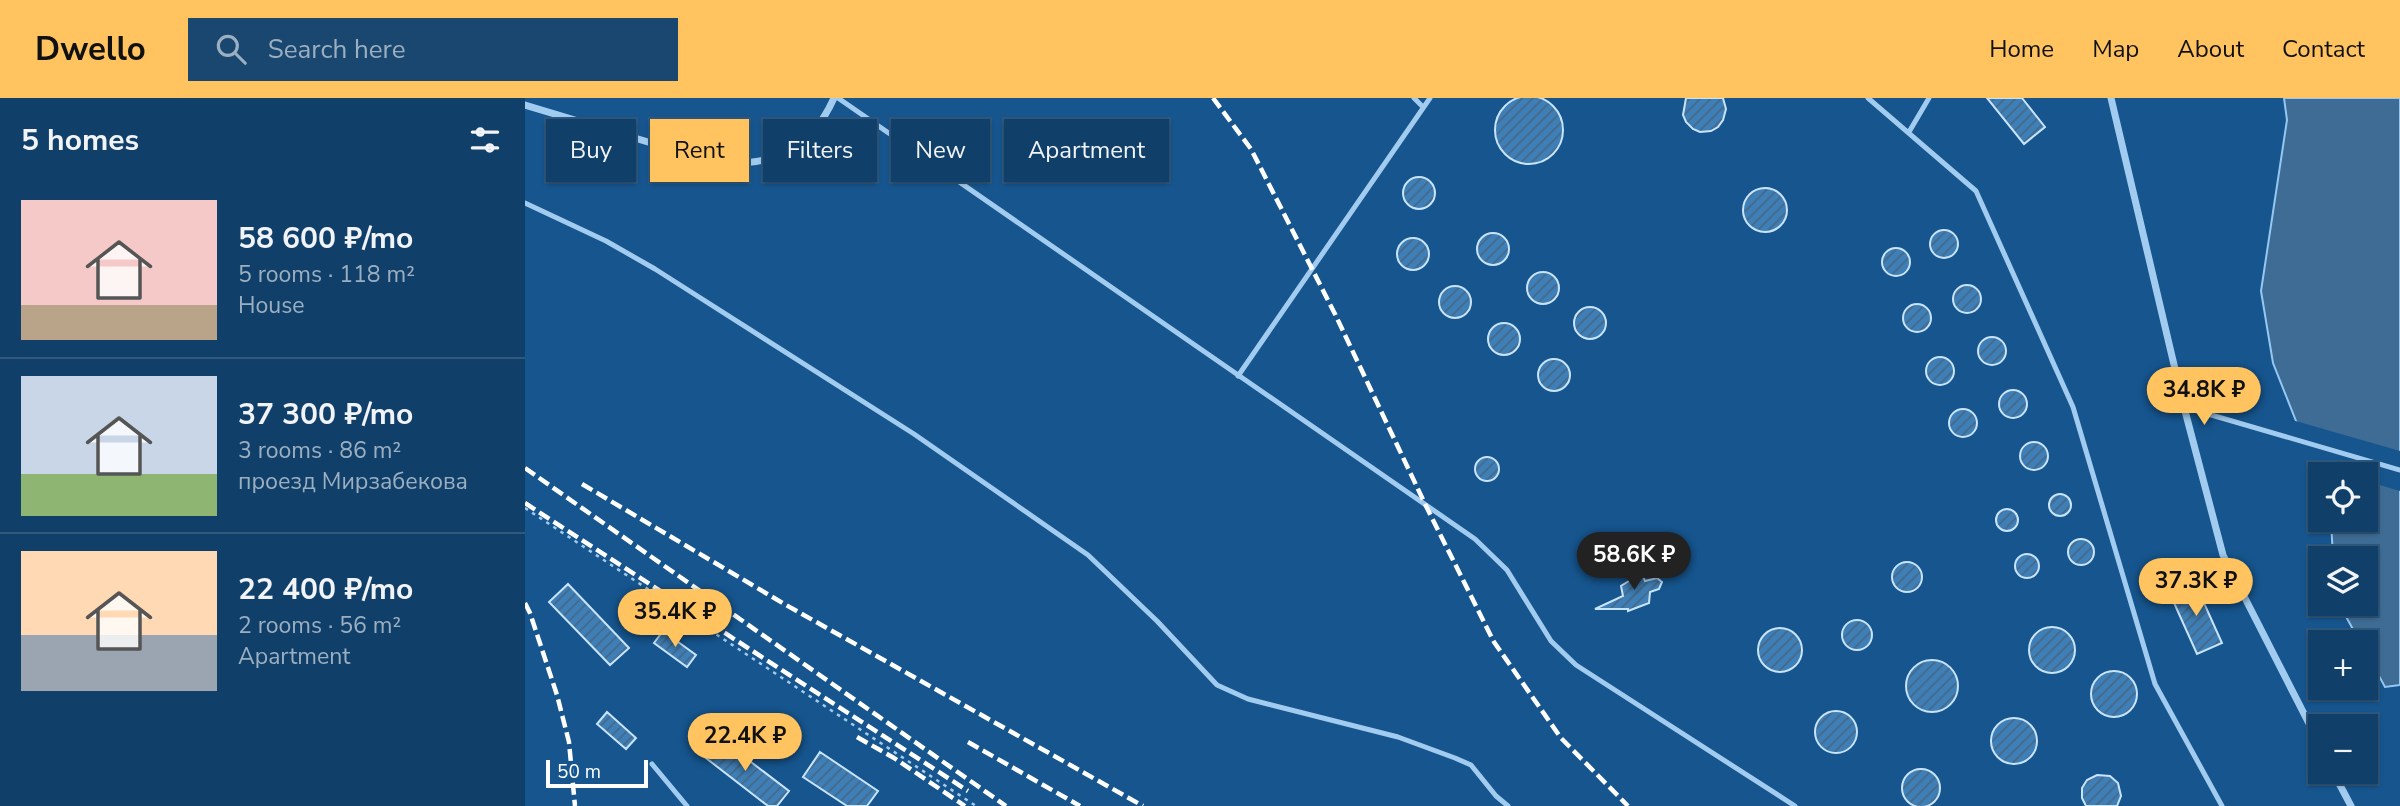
<!DOCTYPE html>
<html lang="en">
<head>
<meta charset="utf-8">
<style>
	:root { --surface:#10406a; --page:#194770; --text:#f1f3f6; --muted:#9cafc1; --line:#30597e; --accent:#ffc360 }
	body { margin:0; font-family:"Nunito Sans",sans-serif; background:var(--page); color:var(--text); height:100vh; display:flex; flex-direction:column; font-size:26px; white-space:nowrap }
	* { box-sizing:border-box; margin:0 }
	p { font-size:23px; color:var(--muted) }
	.icon { flex:none; width:38px; height:38px; fill:none; stroke:currentColor; stroke-width:2; stroke-linecap:round; stroke-linejoin:round }
	.map { position:relative; flex:1; overflow:hidden }
	.panel { display:flex; flex-direction:column; background:var(--surface); width:525px }
	.panel>* { flex:none }
	.hud { position:absolute; left:21px; top:21px; width:665px; height:63px; display:flex; gap:14px }
	.tools { position:absolute; left:1783px; top:364px; display:grid; gap:14px }
	.tools a { display:grid; place-items:center; width:70px; height:70px; border-radius:0px; background:var(--surface); box-shadow:0 2px 5px #0004,0 0 0 2px var(--line); font-size:35px }
	.scale { position:absolute; left:21px; bottom:18px; width:102px; box-sizing:border-box; padding-left:7px; border:4px solid #fff; border-top:0; font-size:19px; line-height:24px; white-space:nowrap; color:#fff; -webkit-text-stroke:5px #16558e; paint-order:stroke }
	.price { position:absolute; translate:-50% -60px; padding:0 16px; border-radius:24px; background:var(--accent); color:#111; font-size:23px; line-height:46px; filter:drop-shadow(0 2px 4px #0008) }
	.price::after { content:''; position:absolute; left:50%; top:42px; width:21px; height:16px; margin-left:-10px; background:inherit; clip-path:polygon(0 0,100% 0,50% 100%) }
	.price.selected { background:#222; color:#fff }
	ul { padding:0; list-style:none }
	li { display:flex; align-items:center; gap:21px; height:175px; padding:0 21px }
	li+li { border-top:2px solid var(--line) }
	li span { display:grid; place-items:center; flex:none; width:196px; height:140px; border-radius:0px; color:#555 }
	li>.icon { margin-inline-start:auto }
	span .icon { width:84px; height:84px; fill:#fffc; stroke-width:1 }
	li b { font-size:30px }
	h2 { display:flex; justify-content:space-between; align-items:center; height:84px; padding:0 21px; font-size:30px }
	.tag { padding:0 24px; border-radius:0px; background:var(--surface); box-shadow:0 2px 5px #0004,0 0 0 2px var(--line); font-size:24px; line-height:63px }
	.tag.selected { background:var(--accent); color:#111 }
	header { display:flex; align-items:center; gap:42px; box-sizing:border-box; height:98px; padding:0 35px; background:var(--accent); color:#111 }
	header strong { font-size:33px }
	nav { display:flex; gap:38px; margin-inline-start:auto; font-size:24px }
	.search { width:490px; height:63px; background:var(--page); display:flex; align-items:center; gap:18px; box-sizing:border-box; padding:0 24px; border-radius:0px; color:var(--muted); font-size:26px }
	main { display:flex; flex:1; min-height:0 }
	.map>svg:first-child { display:block }
	.water { fill:#3e6c95; stroke:#94c8f2; stroke-width:2 }
	.pier { fill:#16558e }
	.building { fill:url(#building-hatch); stroke:#c8e4fb; stroke-width:2 }
	.lines { fill:none; stroke-linecap:round; stroke-linejoin:round }
	.path { stroke:#a2ccef; stroke-width:2.5; stroke-dasharray:3.5 5; stroke-linecap:butt }
	.service { stroke:#a2ccef; stroke-width:5 }
	.minor { stroke:#a2ccef; stroke-width:7 }
	.rail { stroke:#fff; stroke-width:4.5; stroke-dasharray:12 5; stroke-linecap:butt }
</style>
</head>
<body>
<header>
<strong>Dwello</strong>
<div class="search"><svg class="icon" aria-label="search" viewBox="0 0 24 24"><circle cx="10" cy="10" r="6"/><path d="M15 15l6 6"/></svg>Search here</div>
<nav><a>Home</a><a>Map</a><a>About</a><a>Contact</a></nav>
</header>
<main>
<section class="panel">
<h2>5 homes<svg class="icon" aria-label="filters" viewBox="0 0 24 24"><path d="M4 7h16M4 17h16"/><circle cx="9" cy="7" r="2"/><circle cx="15" cy="17" r="2"/></svg></h2>
<ul>
<li><span style="background:linear-gradient(#f6c9c9 75%,#b9a48a 0)"><svg class="icon" aria-label="home" viewBox="0 0 24 24"><path d="M3 11l9-7 9 7M6 9v11h12V9"/></svg></span><div><b>58 600 ₽/mo</b><p>5 rooms · 118 m²</p><p>House</p></div></li>
<li><span style="background:linear-gradient(#c9d6e8 70%,#8fb573 0)"><svg class="icon" aria-label="home" viewBox="0 0 24 24"><path d="M3 11l9-7 9 7M6 9v11h12V9"/></svg></span><div><b>37 300 ₽/mo</b><p>3 rooms · 86 m²</p><p>проезд Мирзабекова</p></div></li>
<li><span style="background:linear-gradient(#ffd9b3 60%,#9aa5b1 0)"><svg class="icon" aria-label="home" viewBox="0 0 24 24"><path d="M3 11l9-7 9 7M6 9v11h12V9"/></svg></span><div><b>22 400 ₽/mo</b><p>2 rooms · 56 m²</p><p>Apartment</p></div></li>
</ul>
</section>
<div class="map">
<svg width="1875" height="708" viewBox="0 0 1875 708">
	<defs>
		<pattern id="building-hatch" width="6" height="6" patternUnits="userSpaceOnUse" patternTransform="scale(1.75)"><rect width="6" height="6" fill="#3f7fb7"/><path d="M-1 1l2-2M0 6l6-6M5 7l2-2" fill="none" stroke="#456887"/></pattern>
	</defs>
	<rect width="100%" height="100%" fill="#16558e"/>
	<!-- water -->
	<path class="water" d="M1759,0H1875V587L1860,589L1841,554V544H1835L1814,506H1841V460H1808L1806,422H1841V376H1796L1795,390L1783,368L1771,323L1748,265L1736,193L1762,22Z"/>
	<!-- pier -->
	<path class="pier" d="M1767,322L1875,353V393L1841,383V376H1815L1779,366Z"/>
	<!-- building -->
	<path class="building" d="M970 32a34 34 0 1 1 68 0a34 34 0 1 1-68 0Z
		M1161,0H1198L1201,11L1198,22L1193,29L1186,33L1175,34L1168,31L1161,24L1158,17Z
		M1462,0H1497L1520,29L1499,46Z
		M878 95a16 16 0 1 1 32 0a16 16 0 1 1-32 0Z
		M1218 112a22 22 0 1 1 44 0a22 22 0 1 1-44 0Z
		M1405 146a14 14 0 1 1 28 0a14 14 0 1 1-28 0Z
		M952 151a16 16 0 1 1 32 0a16 16 0 1 1-32 0Z
		M872 156a16 16 0 1 1 32 0a16 16 0 1 1-32 0Z
		M1357 164a14 14 0 1 1 28 0a14 14 0 1 1-28 0Z
		M1002 190a16 16 0 1 1 32 0a16 16 0 1 1-32 0Z
		M1428 201a14 14 0 1 1 28 0a14 14 0 1 1-28 0Z
		M914 204a16 16 0 1 1 32 0a16 16 0 1 1-32 0Z
		M1378 220a14 14 0 1 1 28 0a14 14 0 1 1-28 0Z
		M1049 225a16 16 0 1 1 32 0a16 16 0 1 1-32 0Z
		M963 241a16 16 0 1 1 32 0a16 16 0 1 1-32 0Z
		M1453 253a14 14 0 1 1 28 0a14 14 0 1 1-28 0Z
		M1401 273a14 14 0 1 1 28 0a14 14 0 1 1-28 0Z
		M1013 277a16 16 0 1 1 32 0a16 16 0 1 1-32 0Z
		M1474 306a14 14 0 1 1 28 0a14 14 0 1 1-28 0Z
		M1424 325a14 14 0 1 1 28 0a14 14 0 1 1-28 0Z
		M1495 358a14 14 0 1 1 28 0a14 14 0 1 1-28 0Z
		M950 371a12 12 0 1 1 24 0a12 12 0 1 1-24 0Z
		M1524 407a11 11 0 1 1 22 0a11 11 0 1 1-22 0Z
		M1471 422a11 11 0 1 1 22 0a11 11 0 1 1-22 0Z
		M1543 454a13 13 0 1 1 26 0a13 13 0 1 1-26 0Z
		M1490 468a12 12 0 1 1 24 0a12 12 0 1 1-24 0Z
		M1367 479a15 15 0 1 1 30 0a15 15 0 1 1-30 0Z
		M1107,467H1114L1120,483L1132,480L1137,484L1134,491L1125,494L1124,505L1103,513V511H1070L1098,498L1096,488L1107,481L1105,472Z
		M1670,485L1697,545L1672,556L1645,496Z
		M43,486L104,550L85,567L24,504Z
		M1317 537a15 15 0 1 1 30 0a15 15 0 1 1-30 0Z
		M1504 552a23 23 0 1 1 46 0a23 23 0 1 1-46 0Z
		M1233 552a22 22 0 1 1 44 0a22 22 0 1 1-44 0Z
		M138,533L171,557L162,569L129,545Z
		M1381 588a26 26 0 1 1 52 0a26 26 0 1 1-52 0Z
		M1566 596a23 23 0 1 1 46 0a23 23 0 1 1-46 0Z
		M1290 634a21 21 0 1 1 42 0a21 21 0 1 1-42 0Z
		M82,614L111,640L101,651L72,626Z
		M1466 643a23 23 0 1 1 46 0a23 23 0 1 1-46 0Z
		M192,638L264,693L252,708H243L177,657Z
		M295,654L353,693L342,708H322L278,679Z
		M1377 690a19 19 0 1 1 38 0a19 19 0 1 1-38 0Z
		M1572,677L1585,678L1593,685L1596,698L1592,708H1561L1557,700V690L1562,682Z"/>
	<g class="lines">
		<!-- path -->
		<path class="path" d="M0,410L451,708"/>
		<!-- service -->
		<path class="service" d="M313,0L950,441L982,472L1026,543L1051,567L1270,708
			M889,0L898,9
			M1343,0L1451,93L1548,309L1630,586L1697,708
			M1384,34L1404,0
			M0,105L81,143L130,171L389,336L563,457L632,523L692,587L723,601L873,639L930,660L946,667L971,698L983,708
			M713,278L905,0
			M1659,309L1875,372
			M127,666L162,708"/>
		<!-- minor -->
		<path class="minor" d="M1586,0L1659,309L1698,457L1796,649
			M0,7L193,65C249,68 285,53 309,0
			M1808,674L1826,708"/>
		<!-- rail -->
		<path class="rail" d="M688,0L726,51L810,216L901,408L969,544L1036,640L1103,708
			M0,370L481,708
			M57,386L261,507L618,708
			M0,405L443,693
			M0,505L5,515L32,597L44,644L50,708
			M332,639L369,660L440,708
			M443,644L555,708"/>
	</g>
</svg>
<div class="tools">
<a><svg class="icon" aria-label="locate" viewBox="0 0 24 24"><circle cx="12" cy="12" r="6"/><path d="M12 2v4M12 18v4M2 12h4M18 12h4"/></svg></a>
<a><svg class="icon" aria-label="layers" viewBox="0 0 24 24"><path d="M12 4l9 5-9 5-9-5zM3 14l9 5 9-5"/></svg></a>
<a>+</a>
<a>−</a>
</div>
<div class="scale">50 m</div>
<b class="price" style="left:1679px;top:329px">34.8K ₽</b>
<b class="price selected" style="left:1109px;top:494px">58.6K ₽</b>
<b class="price" style="left:1671px;top:520px">37.3K ₽</b>
<b class="price" style="left:150px;top:551px">35.4K ₽</b>
<b class="price" style="left:220px;top:675px">22.4K ₽</b>
<div class="hud">
<a class="tag">Buy</a>
<a class="tag selected">Rent</a>
<a class="tag">Filters</a>
<a class="tag">New</a>
<a class="tag">Apartment</a>
</div>
</div>
</main>
</body>
</html>
